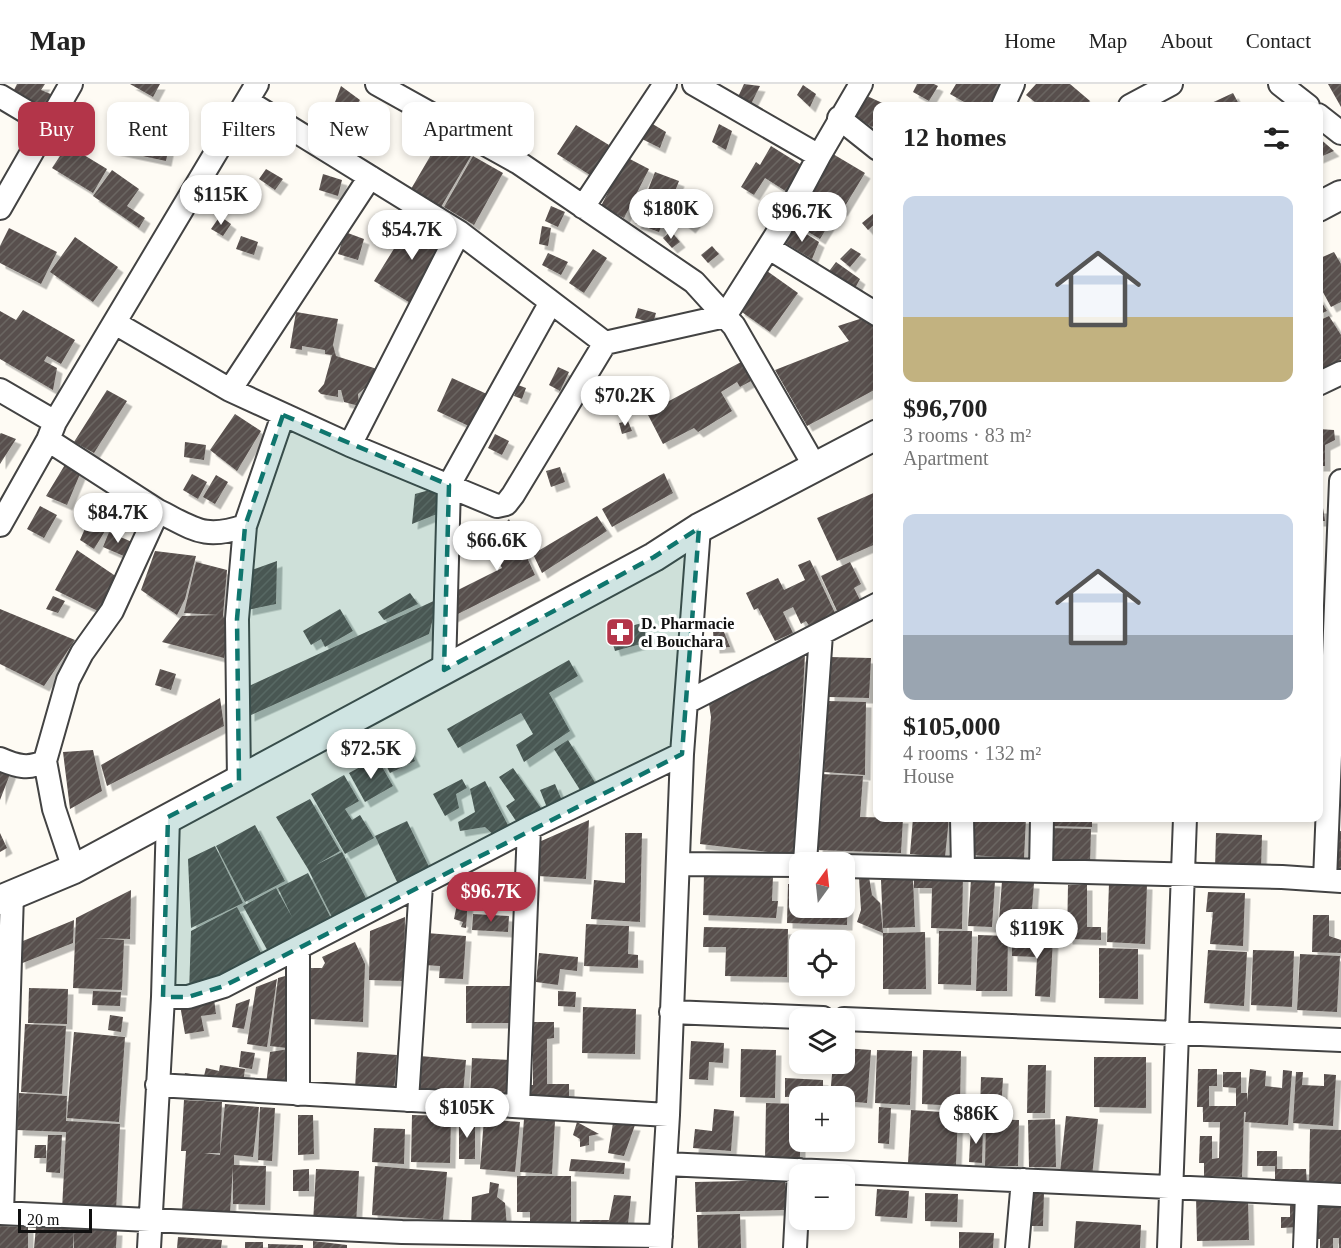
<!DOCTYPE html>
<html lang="en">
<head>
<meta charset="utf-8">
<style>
	:root { --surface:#fff; --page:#f2f2f2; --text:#222; --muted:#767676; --line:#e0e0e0; --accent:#b33549 }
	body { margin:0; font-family:Georgia,serif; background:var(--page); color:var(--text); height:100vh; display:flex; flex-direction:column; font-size:22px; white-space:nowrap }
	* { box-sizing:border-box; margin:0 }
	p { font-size:20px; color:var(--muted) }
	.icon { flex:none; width:33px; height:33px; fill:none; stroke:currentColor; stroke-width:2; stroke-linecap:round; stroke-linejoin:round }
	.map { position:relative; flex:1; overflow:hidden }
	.panel { position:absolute; left:873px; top:18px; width:450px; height:720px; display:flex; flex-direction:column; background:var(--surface); border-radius:12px; box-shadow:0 3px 9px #0003 }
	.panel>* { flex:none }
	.top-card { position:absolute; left:18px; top:18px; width:570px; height:54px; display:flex; gap:12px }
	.needle { width:39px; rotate:15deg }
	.tools { position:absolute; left:789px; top:768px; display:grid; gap:12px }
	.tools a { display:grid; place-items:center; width:66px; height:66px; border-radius:12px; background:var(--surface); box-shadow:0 3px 9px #0003; font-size:30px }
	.scale { position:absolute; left:18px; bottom:15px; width:74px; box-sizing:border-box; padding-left:6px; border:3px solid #101010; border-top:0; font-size:16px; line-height:21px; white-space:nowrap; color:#101010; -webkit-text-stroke:4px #fff; paint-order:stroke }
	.price { position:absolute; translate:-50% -51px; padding:0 14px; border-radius:21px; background:#fff; color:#222; font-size:20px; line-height:39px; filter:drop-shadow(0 2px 3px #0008) }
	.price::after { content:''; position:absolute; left:50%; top:36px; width:18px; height:14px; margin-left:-9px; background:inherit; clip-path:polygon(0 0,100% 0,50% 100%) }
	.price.on { background:var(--accent); color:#fff }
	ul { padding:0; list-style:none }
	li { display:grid; align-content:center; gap:12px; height:318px; padding:0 30px }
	li span { display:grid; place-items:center; height:186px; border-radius:12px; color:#555 }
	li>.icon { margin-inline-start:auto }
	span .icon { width:108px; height:108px; fill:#fffc; stroke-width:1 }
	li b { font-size:26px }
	h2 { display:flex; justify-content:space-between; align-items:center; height:72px; padding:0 30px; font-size:26px }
	.tag { padding:0 21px; border-radius:12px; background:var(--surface); box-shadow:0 3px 9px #0003; font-size:21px; line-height:54px }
	.tag.on { background:var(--accent); color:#fff }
	header { display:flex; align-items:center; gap:36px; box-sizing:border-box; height:84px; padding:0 30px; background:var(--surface); border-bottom:2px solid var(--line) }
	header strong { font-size:28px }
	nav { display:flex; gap:33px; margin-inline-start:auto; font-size:21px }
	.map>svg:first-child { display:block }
	.building { fill:url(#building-hatch); filter:url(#shadow) }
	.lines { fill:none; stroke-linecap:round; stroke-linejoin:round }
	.minor-casing { stroke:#434343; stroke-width:26 }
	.tertiary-casing { stroke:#434343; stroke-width:32 }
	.minor { stroke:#fff; stroke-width:22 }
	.tertiary { stroke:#fff; stroke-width:28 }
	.marked { fill:#0f766e; fill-opacity:0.2; stroke:#0f766e; stroke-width:4.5; stroke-dasharray:12 8; stroke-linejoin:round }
	.labels { text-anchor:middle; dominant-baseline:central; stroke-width:6; stroke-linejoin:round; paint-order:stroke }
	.poi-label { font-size:16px; font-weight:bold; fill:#101010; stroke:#fff; text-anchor:start }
</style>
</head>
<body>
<header>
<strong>Map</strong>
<nav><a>Home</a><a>Map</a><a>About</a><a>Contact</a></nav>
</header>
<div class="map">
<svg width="1341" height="1164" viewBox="0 0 1341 1164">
	<defs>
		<pattern id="building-hatch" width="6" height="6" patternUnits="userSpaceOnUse" patternTransform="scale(1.5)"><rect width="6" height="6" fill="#58504d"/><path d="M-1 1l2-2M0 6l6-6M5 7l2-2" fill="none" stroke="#6b6562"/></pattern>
		<filter id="shadow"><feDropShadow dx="5.5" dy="5.5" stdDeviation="0" flood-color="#0004"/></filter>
	</defs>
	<rect width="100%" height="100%" fill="#fefbf4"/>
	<!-- building -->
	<path class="building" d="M17,0H45L41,6L53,11L44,30L13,8Z
		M130,0H160L153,13Z
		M744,0L760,2L750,22L738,13Z
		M917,0H934L938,2L929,17L913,8Z
		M956,0H1006L993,22H971L950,10Z
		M1036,0H1070L1090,17L1086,22H1040L1026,11Z
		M1328,0H1341V23Z
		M803,1L816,10L810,23L797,11Z
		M341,2L360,16L350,29L335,18Z
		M1233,9L1240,22H1205Z
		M867,12L889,22H878V37L872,43L855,32Z
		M122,31L173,42L166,77L114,66Z
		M651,39L666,48L660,64L642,55Z
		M719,40L732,47L726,66L712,58Z
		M576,41L609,61L590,91L557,70Z
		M442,52L472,70L441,123L411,105Z
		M1318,53L1334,67L1318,74Z
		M61,57L107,85L93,109L52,84L60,72L53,68Z
		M771,62L803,82L787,108L765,94L754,111L741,103L756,78L760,81Z
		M833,70L865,89L842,127L839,124L820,155L797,141L816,110L811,108Z
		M473,72L503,89L474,141L444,123Z
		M626,73L649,85L624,134L601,122Z
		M266,85L283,95L275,106L259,95Z
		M112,86L139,105L127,122L145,134L139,144L93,112Z
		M655,88L679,97L659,148L635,139Z
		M323,90L342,96L338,112L319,106Z
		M551,122L565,128L558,143L545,137Z
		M688,124L699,133L690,144L679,135Z
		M873,130L878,137L868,146L862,139Z
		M220,132L231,140L223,152L211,145Z
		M413,134L451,157L412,220L374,197Z
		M542,142L551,144L548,162L539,160Z
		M794,142L819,158L812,175L785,159Z
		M9,144L57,168L41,200L0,179V162Z
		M671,147L680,158L672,164L663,154Z
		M345,148L364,155L358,176L338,170Z
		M241,152L258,158L254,171L236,165Z
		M75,153L118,183L93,218L50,188Z
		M712,162L719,170L708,179L701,171Z
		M851,164L861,170L850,183L840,175Z
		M593,165L607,174L584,209L569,199Z
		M1334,168L1341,180V218L1331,223L1318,199V175Z
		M548,169L568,178L561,191L542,181Z
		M836,178L860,195L854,206L827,190Z
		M767,187L798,209L770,248L739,226Z
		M1318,212L1327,227L1318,231Z
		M638,224L656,229L653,239L635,234Z
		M23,226L75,256L61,280L47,272L44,277L57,284L53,306L0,275V227L16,236Z
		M296,228L338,235L333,261L336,272L377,285L370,299L358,310L359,322L344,318L341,306H338V313L321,310L318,307L324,300L332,271L325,270V266L302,262V266L290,264Z
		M869,232L878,237V304L807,342L775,286L849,257L838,242Z
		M1329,232L1341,251V275L1318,288V237Z
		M741,278L751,297L740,303L737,298L721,308L732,327L698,348L694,344L663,360L647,329Z
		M558,283L569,288L560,307L549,301Z
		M452,294L489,311L473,344L437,327Z
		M518,301L526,304L522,315L514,312Z
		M107,306L127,317L94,369L74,358Z
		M235,330L261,347L237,387L210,366Z
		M628,337L632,347L622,350L619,339Z
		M1318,345L1334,346L1335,356L1325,361V382H1318Z
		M1,349L16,355L0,380V350Z
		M495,350L509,357L502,371L488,364Z
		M185,358L206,361L204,376L184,373Z
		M66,379L80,390L67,421L46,412Z
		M560,383L565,398L551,403L546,387Z
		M664,389L673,409L612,443L602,425Z
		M192,390L207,398L198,415L183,406Z
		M216,391L228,398L215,420L203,413Z
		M444,402L447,426L412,440L415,410Z
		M878,407V459L837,477L817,434Z
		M115,409L151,426L146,442L107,424Z
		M40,422L57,431L44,454L27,445Z
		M1318,424H1323L1325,437H1318Z
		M93,426L102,429L105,447L94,465L80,456Z
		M597,432L607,447L542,489L533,470Z
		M509,435L535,491L450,534L456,507L502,484L488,458Z
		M109,448L132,458L126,473L103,463Z
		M77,466L117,493L102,529L55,506Z
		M155,467L196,472L185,515L177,531L141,506Z
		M810,476L836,531L810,543L806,537L801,540L793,523L783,528L793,549L775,557L758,524L754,526L746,509L778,494L784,506L805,496L798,481Z
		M277,477L276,520L247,526L246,488Z
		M196,478L227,486L223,531L229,549L224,574L162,558L182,532L218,531L184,529Z
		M850,478L861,500L854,504L860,516L837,527L821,492Z
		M410,509L418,520L384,536L378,528Z
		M53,512L65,517L58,529L46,525Z
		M438,515L429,550L249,632V602Z
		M0,525L75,556L44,602L0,580Z
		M340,525L353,547L325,563L321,555L311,561L303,547Z
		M642,539L648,558L615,567L609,548Z
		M722,543L730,563L714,564L713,546Z
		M805,570L794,771L700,760L711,633L708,614Z
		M830,573L871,574L869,614L829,613Z
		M569,576L578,592L549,609L570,647L524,678L516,661L533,650L521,629L458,664L447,645Z
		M160,585L176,590L171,606L155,601Z
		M220,614L224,642L107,702L101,681Z
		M828,617L866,618L865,691L824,688Z
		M568,656L596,700L582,709L554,665Z
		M408,663L415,677L390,689L383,675Z
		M93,666L102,707L70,725L63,668Z
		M377,674L393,702L365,718L349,689Z
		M0,680L12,685L0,716Z
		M513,684L543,727L520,743L506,722L515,716L499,693Z
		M821,690L863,692L860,733L903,734L901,769L817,766Z
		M344,691L359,717L345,725L352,736L360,731L374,754L345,770L311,710Z
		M462,695L467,704L456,710L459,724L445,732L433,710Z
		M485,697L511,747L497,754L485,743L460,747L458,738L475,728L470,705Z
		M555,700L563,719L548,726L540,706Z
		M310,715L340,767L316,781L342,768L369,820L334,837L308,785L276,733Z
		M913,734H949L945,773L910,770Z
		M973,734H1026L1024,775L971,771Z
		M1049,734H1092V743L1049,742Z
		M589,736L586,795L538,792L539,758Z
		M407,737L431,787L399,802L375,752Z
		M255,741L285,797L245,818L216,762Z
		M1050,744L1091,745L1090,781L1050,780Z
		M1339,747H1341V787H1337Z
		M0,749L7,764L0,768Z
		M625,749H642L640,838L591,835L594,796L625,799Z
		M1216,749L1262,751L1261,786L1215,784Z
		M215,762L243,819L191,844L188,775Z
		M731,787V792H773L772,817H778L776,834L703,831L704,790Z
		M844,788H849L847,841L787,839L788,800H800V824H844Z
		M308,789L333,838L270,871L243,822L276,804L292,833L278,804Z
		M914,790L963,791L962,845L931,844L932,804H914Z
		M869,793L872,811L880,819L883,849L925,848L926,905H883V849L857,838L861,826L859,794Z
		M913,795L915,843L883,844L881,796Z
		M971,795L995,797L992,843L968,842Z
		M483,797L496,798V810L483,809Z
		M1002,797L1034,799L1030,852L998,849Z
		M465,799L468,816L466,844L461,843L463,838L454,835L458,815L456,800Z
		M1109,799L1147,800L1145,860L1107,858Z
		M1068,801H1087V843H1101V856L1067,855Z
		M131,806L130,855L95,854L124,856L122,906L73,904L76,834Z
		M1208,808L1245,809L1243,862L1210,860L1213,828H1206Z
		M237,823L263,873L189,910L191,847Z
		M473,830L509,832L508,848L472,846Z
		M1313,831H1329V852L1341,856V869L1312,868Z
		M405,833L404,897L369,896L370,847Z
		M74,836L73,859L20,880L18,859Z
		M586,840L629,842L628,870L638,871V884L584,882Z
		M704,843L788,845L787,893L725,892L726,863H703Z
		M939,847H972L971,901L938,900Z
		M426,849L466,852L463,895L439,894L440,882L424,881Z
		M793,850H805V856H800V899H792Z
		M978,851L1008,852L1007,907H976Z
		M1012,853L1053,854L1050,913L1035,912L1037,873L1012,872Z
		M355,858L365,880L363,938L309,935L311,884H322L325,879L322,873Z
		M1099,864L1138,865V915L1099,914Z
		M1208,866L1247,868L1244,922L1204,919Z
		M1253,866L1294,867L1292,923L1251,921Z
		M539,869L578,873L577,887L560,885L558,901L536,898Z
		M1300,870L1340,872L1337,928L1297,926Z
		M296,889L287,964L270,962L278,894Z
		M277,895L267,963L247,960L256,903Z
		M466,902H511V939H466Z
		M29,904L68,905L67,940L28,939Z
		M93,907L121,908L120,922L92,921Z
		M558,907L576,908L575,923L558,922Z
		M214,915L216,930L201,932L204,947L185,950L180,921Z
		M250,915L244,945L232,943L236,920Z
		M583,923L636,925L635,970L582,969Z
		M110,931L123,933L121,948L108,946Z
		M533,938H554V954L547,955V1000H569V1014H530V1001H533Z
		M25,940L66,942L62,1010L21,1008Z
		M74,948L125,953L119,1038L67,1034Z
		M691,957L724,959L723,979L709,978L708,996L689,995Z
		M844,964L871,966L867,1019L844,1017V1012H830L833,980H844Z
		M289,965L284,1002L266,1001L270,968Z
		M741,965L776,966L775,1014L740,1013Z
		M877,966L912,967L910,1021L875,1019Z
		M923,966L961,967L960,1022L922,1020Z
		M241,967L255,969L252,985L239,983Z
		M357,968L397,971L394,1008L355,1005Z
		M420,972L466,976L463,1010L417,1006Z
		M1094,973H1146V1024L1094,1023Z
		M472,974L512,976L511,1014L470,1012Z
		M220,981L245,985L242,1006L183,996L185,989L204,992L206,984L219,987Z
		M1028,981H1046L1045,1029H1027Z
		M1198,985H1217V1002H1209V1022H1236V1004L1223,1003V988H1241V1009H1247V1018L1250,985L1266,987L1265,1002L1282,1004L1283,986L1292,987L1288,1041L1245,1038L1246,1028H1244L1242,1093L1204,1092V1079H1199L1200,1052H1212V1075L1219,1074L1220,1038H1203V1023H1197Z
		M1296,988H1303L1302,1001L1324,1002V990L1336,991L1333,1042L1293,1039Z
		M981,993L1003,994L1001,1028L980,1027Z
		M785,994L823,996V1012L785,1013Z
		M19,1009L67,1012L66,1037L120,1040L116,1128L62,1126L66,1048L17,1046Z
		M184,1016L222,1018L220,1069H204L220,1071L225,1020L259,1023L253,1073L234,1071V1081L266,1082L265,1121L233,1120V1083L230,1129L182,1126L186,1067H181Z
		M766,1019L800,1020V1075L765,1074Z
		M260,1023L275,1024L272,1077L258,1076Z
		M879,1023L891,1024L889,1060L878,1059Z
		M714,1025L734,1027L731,1067L693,1064L695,1045L712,1047Z
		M911,1026L958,1029L956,1082L908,1079Z
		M298,1031H313L314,1070L298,1071Z
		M412,1031L451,1032L450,1079L411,1078Z
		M1066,1032L1098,1035L1092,1093L1060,1089Z
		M459,1035H475V1075H459Z
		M484,1035L520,1038L515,1088L480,1085Z
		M524,1035L555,1037L552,1090L520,1088Z
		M986,1035L1019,1036L1018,1082H985Z
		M1055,1035L1056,1083H1029L1028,1036Z
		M577,1038L599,1050L589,1052V1061L580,1063V1055L573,1051Z
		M613,1039L635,1041L624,1072L608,1069Z
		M971,1042L983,1043L982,1079L969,1078Z
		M374,1044L405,1045L404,1080L372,1078Z
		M1310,1045L1341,1046V1103L1309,1102Z
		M48,1051H62L60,1089L46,1088Z
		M35,1061H46V1074H34Z
		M1257,1067H1277V1085H1306L1307,1100H1275V1082H1257Z
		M571,1075L625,1079L624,1090L569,1087Z
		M375,1082L447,1088L443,1136L372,1131Z
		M309,1085V1107H293V1086Z
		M316,1085L359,1087L356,1141L313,1139Z
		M517,1092H571V1142H530V1128H517Z
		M785,1096V1126L696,1128L695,1098Z
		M490,1098L499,1100L497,1113L505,1119L507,1143L471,1144L472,1113L489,1109Z
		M877,1105L909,1107L907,1134L875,1132Z
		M1029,1107L1044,1108L1043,1142H1028Z
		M925,1109L958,1110L957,1138L925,1137Z
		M614,1111L631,1112L627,1149L578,1148L580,1136H609Z
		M1196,1112L1248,1115L1249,1156L1197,1157Z
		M1290,1117H1297L1298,1143L1281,1144V1133H1290Z
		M1317,1118L1341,1119V1164H1339V1154H1333V1164H1320V1155H1316Z
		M740,1130L741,1164H698L697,1131Z
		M1076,1137L1141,1141L1140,1164H1074Z
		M0,1142L28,1143V1164H0Z
		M36,1143L117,1146L116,1164H74V1148L73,1164H34Z
		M959,1148L994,1149L993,1164H959Z
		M178,1153L222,1156L221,1164H177Z
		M313,1157L347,1161V1164H313Z
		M245,1158H263V1164H245Z
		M268,1160L303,1161V1164H268Z"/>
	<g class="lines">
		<!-- minor casing -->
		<g class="minor-casing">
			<path id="minor" d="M377,0L519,79L694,198L734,242L814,381
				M694,0L819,72L861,0
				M1280,0L1308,22
				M0,12L47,40
				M247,17L459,148L605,259
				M1003,22L1013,0
				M1130,22L1171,0
				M1318,31L1341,49
				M839,34L878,65
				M583,123L665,0
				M0,124L71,0
				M769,164L878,231
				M115,239L230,306L350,361L497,422L506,420L513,411L605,259L725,232L780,145L819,72
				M1318,300L1341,289
				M0,306L55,338
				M230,306L370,93
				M48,356L158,427L112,527L82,569L68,596L45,677L54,725L74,785
				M350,361L459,148
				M158,427C195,445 204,456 245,442L283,331
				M0,441L48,356L55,338L257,0
				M444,586L449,401L551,218
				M687,618L878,520
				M0,675C16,682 29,686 45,677
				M239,697L237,535L245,442
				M962,734L963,785
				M805,778L821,550
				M679,780L800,781
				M844,782L1282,793L1341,797
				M1041,787L1042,734
				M1325,796L1341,397
				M298,866V1010
				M163,913H188L224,902L529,744L682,670
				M671,928L823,934
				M844,935L1341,956
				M157,1001L668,1031
				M407,1016L421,801
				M518,1021L529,744
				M665,1080L1341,1111
				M0,1129L402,1148L661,1152
				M2,1129L12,810
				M149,1164L163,913L168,733
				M660,1164L668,1031L682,670L699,444
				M795,1164L799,1086
				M1017,1164L1023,1096
				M1169,1164L1185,734
				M1305,1164L1307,1110"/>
		</g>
		<!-- tertiary casing -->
		<g class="tertiary-casing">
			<path id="tertiary" d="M1318,123L1341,111
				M0,816L74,785L654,473L699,444L878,350"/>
		</g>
		<!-- minor -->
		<use href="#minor" class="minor"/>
		<!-- tertiary -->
		<use href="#tertiary" class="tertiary"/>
	</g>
	<!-- marked area -->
	<path class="marked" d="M283,331L449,401L444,586L654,473L699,444L682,670L224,902L188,913H163L168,733L239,697L237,535L245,442Z"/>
	<!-- icons -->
	<defs>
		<g id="pharmacy-square" transform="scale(1.5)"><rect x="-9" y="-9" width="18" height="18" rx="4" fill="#b33549" stroke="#fff"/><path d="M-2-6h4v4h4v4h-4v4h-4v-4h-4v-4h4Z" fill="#fff"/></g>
	</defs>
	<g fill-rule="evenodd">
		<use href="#pharmacy-square" x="620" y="548"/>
	</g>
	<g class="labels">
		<!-- poi labels -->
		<g class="poi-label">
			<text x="641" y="539">D. Pharmacie<tspan x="641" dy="18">el Bouchara</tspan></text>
		</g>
	</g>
</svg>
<div class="tools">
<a><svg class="needle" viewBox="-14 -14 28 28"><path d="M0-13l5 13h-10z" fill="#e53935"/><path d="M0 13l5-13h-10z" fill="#767676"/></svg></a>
<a><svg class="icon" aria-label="locate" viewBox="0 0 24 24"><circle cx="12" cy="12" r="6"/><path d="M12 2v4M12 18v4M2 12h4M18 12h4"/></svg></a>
<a><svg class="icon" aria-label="layers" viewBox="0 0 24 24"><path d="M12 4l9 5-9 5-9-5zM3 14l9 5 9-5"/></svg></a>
<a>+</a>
<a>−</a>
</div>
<div class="scale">20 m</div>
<b class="price" style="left:221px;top:142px">$115K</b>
<b class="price" style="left:671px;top:156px">$180K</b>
<b class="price" style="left:802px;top:159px">$96.7K</b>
<b class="price" style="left:412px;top:177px">$54.7K</b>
<b class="price" style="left:625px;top:343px">$70.2K</b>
<b class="price" style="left:118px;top:460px">$84.7K</b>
<b class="price" style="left:497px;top:488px">$66.6K</b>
<b class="price" style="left:371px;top:696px">$72.5K</b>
<b class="price on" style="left:491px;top:839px">$96.7K</b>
<b class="price" style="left:1037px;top:876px">$119K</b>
<b class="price" style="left:467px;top:1055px">$105K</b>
<b class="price" style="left:976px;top:1061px">$86K</b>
<div class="top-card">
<a class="tag on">Buy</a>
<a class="tag">Rent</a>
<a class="tag">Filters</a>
<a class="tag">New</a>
<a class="tag">Apartment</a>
</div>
<section class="panel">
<h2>12 homes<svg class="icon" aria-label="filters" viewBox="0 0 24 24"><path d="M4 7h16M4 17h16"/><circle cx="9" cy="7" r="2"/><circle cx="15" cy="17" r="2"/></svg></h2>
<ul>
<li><span style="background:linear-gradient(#c9d6e8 65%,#c2b280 0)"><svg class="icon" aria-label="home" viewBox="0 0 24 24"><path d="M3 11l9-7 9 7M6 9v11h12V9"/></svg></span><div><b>$96,700</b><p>3 rooms · 83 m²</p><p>Apartment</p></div></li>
<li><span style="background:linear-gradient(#c9d6e8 65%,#9aa5b1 0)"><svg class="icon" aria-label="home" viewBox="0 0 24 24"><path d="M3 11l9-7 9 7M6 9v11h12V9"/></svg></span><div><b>$105,000</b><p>4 rooms · 132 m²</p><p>House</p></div></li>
</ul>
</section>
</div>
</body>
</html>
